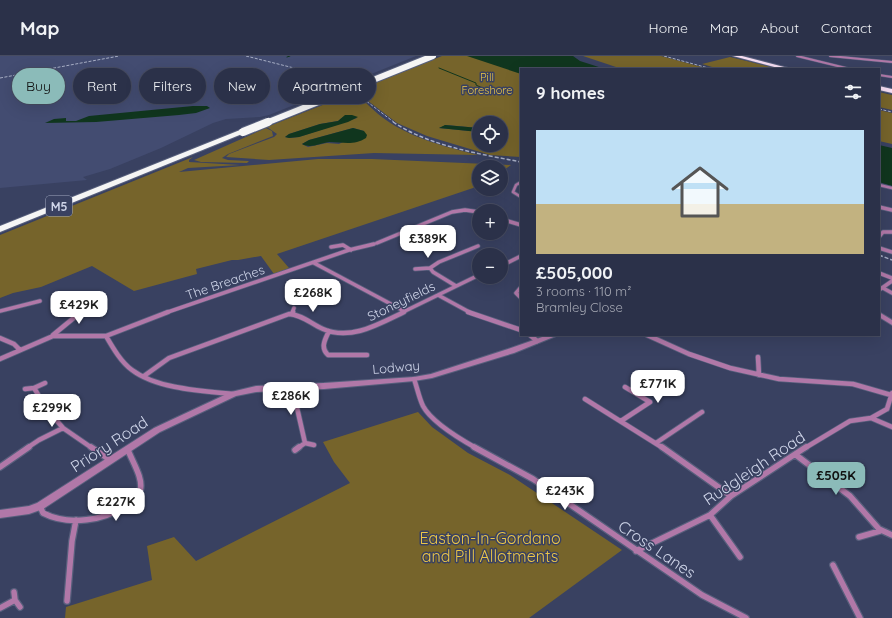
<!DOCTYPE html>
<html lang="en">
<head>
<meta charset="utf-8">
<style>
	:root { --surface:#2b3149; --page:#373d53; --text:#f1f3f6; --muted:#a6a9b4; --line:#474c61; --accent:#8bbbb9 }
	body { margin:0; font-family:Quicksand,sans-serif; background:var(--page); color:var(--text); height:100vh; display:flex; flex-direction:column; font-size:15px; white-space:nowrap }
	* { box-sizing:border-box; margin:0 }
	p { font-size:13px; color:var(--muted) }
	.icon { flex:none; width:22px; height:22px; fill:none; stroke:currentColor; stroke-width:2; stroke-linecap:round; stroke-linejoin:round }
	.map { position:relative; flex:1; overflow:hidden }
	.details { position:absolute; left:520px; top:12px; width:360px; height:268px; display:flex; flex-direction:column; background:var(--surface); border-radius:0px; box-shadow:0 4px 16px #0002,0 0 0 1px var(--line) }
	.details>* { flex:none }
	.guide { position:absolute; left:12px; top:12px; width:380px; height:36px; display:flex; gap:8px }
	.controls { position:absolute; left:472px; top:60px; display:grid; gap:8px }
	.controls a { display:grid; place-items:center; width:36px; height:36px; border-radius:50%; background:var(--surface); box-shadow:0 4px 16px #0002,0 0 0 1px var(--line); font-size:20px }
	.price { position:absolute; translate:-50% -34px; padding:0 9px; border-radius:8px; background:#fff; color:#222; font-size:13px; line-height:26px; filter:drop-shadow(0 1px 2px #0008) }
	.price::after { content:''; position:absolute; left:50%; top:24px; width:12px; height:9px; margin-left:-6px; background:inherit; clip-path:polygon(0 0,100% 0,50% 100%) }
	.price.selected { background:var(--accent); color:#111 }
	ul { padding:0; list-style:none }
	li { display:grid; align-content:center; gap:8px; height:212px; padding:0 16px }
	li+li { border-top:1px solid var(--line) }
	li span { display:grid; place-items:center; height:124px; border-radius:0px; color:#555 }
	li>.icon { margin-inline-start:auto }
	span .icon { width:72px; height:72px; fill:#fffc; stroke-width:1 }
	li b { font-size:17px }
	h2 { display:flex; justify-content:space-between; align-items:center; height:48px; padding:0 16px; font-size:17px }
	.chip { padding:0 14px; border-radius:18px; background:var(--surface); box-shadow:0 4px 16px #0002,0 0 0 1px var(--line); font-size:14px; line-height:36px }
	.chip.selected { background:var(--accent); color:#111 }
	header { display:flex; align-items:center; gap:24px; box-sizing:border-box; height:56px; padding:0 20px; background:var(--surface); border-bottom:1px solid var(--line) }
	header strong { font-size:19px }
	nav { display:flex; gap:22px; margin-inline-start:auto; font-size:14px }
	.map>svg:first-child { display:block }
	.built { fill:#434c71 }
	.green { fill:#76642b; fill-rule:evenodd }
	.water { fill:#10361e }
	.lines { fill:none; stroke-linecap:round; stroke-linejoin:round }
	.stream { stroke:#10361e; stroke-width:1 }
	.minor-far4-casing { stroke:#575f7c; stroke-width:3 }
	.minor-far3-casing { stroke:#575f7c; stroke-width:4 }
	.minor-far2-casing { stroke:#575f7c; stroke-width:5 }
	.minor-far1-casing { stroke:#575f7c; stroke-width:6 }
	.minor-casing { stroke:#575f7c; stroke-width:8 }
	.tertiary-casing { stroke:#575f7c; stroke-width:2 }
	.trunk-casing { stroke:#575f7c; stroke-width:2 }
	.motorway-casing { stroke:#575f7c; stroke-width:2 }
	.minor-far4 { stroke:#b178a8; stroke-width:2 }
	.minor-far3 { stroke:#b178a8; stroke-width:2.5 }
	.minor-far2 { stroke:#b178a8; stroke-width:3.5 }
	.minor-far1 { stroke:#b178a8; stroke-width:4.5 }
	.minor { stroke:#b178a8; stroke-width:5.5 }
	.tertiary { fill:#b178a8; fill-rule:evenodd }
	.trunk { fill:#f6def2; fill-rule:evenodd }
	.motorway { fill:#f5f5f5; fill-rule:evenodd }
	.rail-far1 { stroke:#a7aec5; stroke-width:1; stroke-dasharray:3 1.5; stroke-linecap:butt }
	.rail { stroke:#a7aec5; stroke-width:1.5; stroke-dasharray:4 2; stroke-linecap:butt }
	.motorway-bridge-far1-casing { stroke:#575f7c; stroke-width:8; stroke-linecap:butt }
	.motorway-bridge-casing { stroke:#575f7c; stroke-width:10; stroke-linecap:butt }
	.motorway-bridge-far1 { stroke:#f5f5f5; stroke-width:6 }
	.motorway-bridge { stroke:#f5f5f5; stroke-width:8 }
	.labels { text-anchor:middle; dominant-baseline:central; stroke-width:3; stroke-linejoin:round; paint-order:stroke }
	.far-park-label { font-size:11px; fill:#edc746; stroke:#394161 }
	.shield { fill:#394161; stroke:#a2a9c0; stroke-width:1 }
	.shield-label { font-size:12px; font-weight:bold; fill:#cfd5e9 }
	.street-label { font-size:13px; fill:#cfd5e9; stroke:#394161 }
	.near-street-label { font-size:16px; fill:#cfd5e9; stroke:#394161 }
	.near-park-label { font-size:16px; fill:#edc746; stroke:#394161 }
</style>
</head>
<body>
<header>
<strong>Map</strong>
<nav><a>Home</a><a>Map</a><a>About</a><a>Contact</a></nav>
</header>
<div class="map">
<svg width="892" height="562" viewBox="0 0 892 562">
	<rect width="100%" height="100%" fill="#394161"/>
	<!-- built -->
	<path class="built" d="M0,0H416L269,59L260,61L226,63L213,67L161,92L110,113L83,121L87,124L0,132Z"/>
	<!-- green -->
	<path class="green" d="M442,0H498L521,13V101L490,99L427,80L397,67L355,35ZM479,67H501V89H479V76L439,72L446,69L479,72Z
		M583,0H661L709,13H622Z
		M730,1L779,13H719L702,8Z
		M879,36L892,39V54L879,51Z
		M353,37C365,44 374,56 386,64C413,83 447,91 478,99L374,97L269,104L226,101L229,98L274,81L277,78L267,71ZM343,61L357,62L299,81L289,82L285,81L289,78L320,68L338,65ZM353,72L364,75L339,88L327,87L308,91L302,88L309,84Z
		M879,54L892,57V88L879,85Z
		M266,72L272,75L273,80L228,98L222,102L228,104L249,105L247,107L201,106L194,104Z
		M193,101L189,104V106L240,109L188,112L179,116L318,103H372L511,109L501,116V111H479V130L277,198L289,212L274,218L261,200L238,204H232L196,213L197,218L134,235L92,210L41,231L13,237L0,242V179Z
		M418,356L432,371L468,397L510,419L622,494L529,562H65L66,551L152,524L147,490L174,481L196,505L350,427L334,406L323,386Z"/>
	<!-- water -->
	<path class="water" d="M467,0H573L580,5L605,13H521V18Z
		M193,50H207L210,52L196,57L179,59L96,66L45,67L54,63L66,62V65H76L89,60Z
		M345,59H352L358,61L348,66L299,81L289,82L285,81L289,78L320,68L338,65Z
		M445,69L479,72V76L439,72Z
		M353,72L364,75L367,79L366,82C354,90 342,86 329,86C320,87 311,93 302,88L309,84Z
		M879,89L892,92V130L879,126Z"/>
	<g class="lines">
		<!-- stream -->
		<path class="stream" d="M287,1L290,0
			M439,12L476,27V29C487,35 497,35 508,32"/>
		<!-- minor-far4 casing -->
		<g class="minor-far4-casing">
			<path id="minor-far4" d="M797,0L850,13
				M830,0L892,6
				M879,19L892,21"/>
		</g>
		<!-- minor-far3 casing -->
		<g class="minor-far3-casing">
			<path id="minor-far3" d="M521,126L516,129L513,136L521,141
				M879,129L892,132"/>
		</g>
		<!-- minor-far2 casing -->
		<g class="minor-far2-casing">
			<path id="minor-far2" d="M879,151L892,154
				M501,163L521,169
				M879,181L883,176H892
				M377,187L452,156L465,154L479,156
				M331,191L343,189L351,194
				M879,192L892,196
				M314,207L404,255
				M501,210L521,200
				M415,213L430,212
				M879,217L892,222
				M456,230L433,216L430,212L439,206L478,190
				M521,231L516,237L521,242
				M883,232L892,237
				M879,234L892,225
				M438,239L471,257
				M0,255L40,245
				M80,257L97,247
				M165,257L349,194L374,188
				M292,257L294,252
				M401,257L479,219"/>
		</g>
		<!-- minor-far1 casing -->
		<g class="minor-far1-casing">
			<path id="minor-far1" d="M468,256L521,274
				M292,258L293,256
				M329,275C325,284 320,291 328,299H367
				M53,279L81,256
				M530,279L537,285
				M647,279L689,298L730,312L779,323L853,328L891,339
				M106,280C113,292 121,306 132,314C157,333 203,335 233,338
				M0,282L14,288L20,294
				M758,301L759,319
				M0,303L53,280H106L168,256
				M144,320L169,302L289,258C303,259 311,268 323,273C351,285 379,268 404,256
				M414,323C417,331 419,342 423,350C431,365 460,383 476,392
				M45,327L34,332L47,353L63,372L92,392
				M296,331L295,343L305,387L298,392
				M25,333L34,332
				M585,343L663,392
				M887,353L892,337
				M871,362L892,371
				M621,365L650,346L625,331
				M305,387L314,389
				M656,387L702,356
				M27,392L39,384L63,372
				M805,392L850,365L871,362L887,353"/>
		</g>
		<!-- minor casing -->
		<g class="minor-casing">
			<path id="minor" d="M91,391L110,404
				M474,391L533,423L702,539L746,562
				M662,391L731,440
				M295,394L299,391
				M796,399L850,440L879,473L892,479
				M0,411L29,391
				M40,450L43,457C68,470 106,465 127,448C132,444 137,441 140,435C144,423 132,405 128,394
				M710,459L740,501
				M859,481L880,475
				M636,495L710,459L731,440L806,391
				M833,509L860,562
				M14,536L15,544L20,551
				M67,545L72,485L76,464
				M0,552L15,544"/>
		</g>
		<!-- tertiary casing -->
		<g class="tertiary-casing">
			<path id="tertiary" d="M879,256L892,264V269L879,261Z
				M548,279H557L556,280L514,297L432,322L414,325L324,333L256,336L236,340L160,376L43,453L29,458L0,462V454L29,450L37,447L154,372L231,336L256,330L324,327L414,321L431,318L508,293Z"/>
		</g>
		<!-- trunk casing -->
		<g class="trunk-casing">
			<path id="trunk" d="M733,0H742L792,13H782Z
				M879,30L892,33V37L879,34Z"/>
		</g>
		<!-- motorway casing -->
		<g class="motorway-casing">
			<path id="motorway" d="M240,74H246L247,76L0,176V170Z"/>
		</g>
		<!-- minor-far4 -->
		<use href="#minor-far4" class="minor-far4"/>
		<!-- minor-far3 -->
		<use href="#minor-far3" class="minor-far3"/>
		<!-- minor-far2 -->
		<use href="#minor-far2" class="minor-far2"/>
		<!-- minor-far1 -->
		<use href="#minor-far1" class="minor-far1"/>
		<!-- minor -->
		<use href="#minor" class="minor"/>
		<!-- tertiary -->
		<use href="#tertiary" class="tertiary"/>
		<!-- trunk -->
		<use href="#trunk" class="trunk"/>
		<!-- motorway -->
		<use href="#motorway" class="motorway"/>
		<!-- rail-far1 -->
		<path class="rail-far1" d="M246,0L322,19L361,41L395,67
			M664,0L712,13
			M0,22L119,0
			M879,53L892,56"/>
		<!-- rail -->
		<path class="rail" d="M393,66C429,90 480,98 521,106
			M879,199L892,204"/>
		<!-- motorway-bridge-far1 casing -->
		<g class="motorway-bridge-far1-casing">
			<path id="motorway-bridge-far1" d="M266,67L433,0"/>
		</g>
		<!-- motorway-bridge casing -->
		<g class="motorway-bridge-casing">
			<path id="motorway-bridge" d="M243,76L268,66"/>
		</g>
		<!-- motorway-bridge-far1 -->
		<use href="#motorway-bridge-far1" class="motorway-bridge-far1"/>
		<!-- motorway-bridge -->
		<use href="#motorway-bridge" class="motorway-bridge"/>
	</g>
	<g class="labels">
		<!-- far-park labels -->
		<g class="far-park-label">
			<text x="487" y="21">Pill<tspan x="487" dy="13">Foreshore</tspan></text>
		</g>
		<!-- shield labels -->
		<rect class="shield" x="46" y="140" width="26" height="20" rx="3"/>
		<g class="shield-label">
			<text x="59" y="150">M5</text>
		</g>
		<!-- street labels -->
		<g class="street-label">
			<text transform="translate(225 226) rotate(-19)">The Breaches</text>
			<text transform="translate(401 245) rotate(-26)">Stoneyfields</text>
			<text transform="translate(396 311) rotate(-5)">Lodway</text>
		</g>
		<!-- near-street labels -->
		<g class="near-street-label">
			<text transform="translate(109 388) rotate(-33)">Priory Road</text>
			<text transform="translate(754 412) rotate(-34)">Rudgleigh Road</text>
			<text transform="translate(657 493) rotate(34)">Cross Lanes</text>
		</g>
		<!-- near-park labels -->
		<g class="near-park-label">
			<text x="490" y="482">Easton-In-Gordano<tspan x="490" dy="18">and Pill Allotments</tspan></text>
		</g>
	</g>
</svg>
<div class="controls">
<a><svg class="icon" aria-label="locate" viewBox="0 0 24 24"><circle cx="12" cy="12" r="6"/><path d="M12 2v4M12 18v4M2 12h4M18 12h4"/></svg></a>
<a><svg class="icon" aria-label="layers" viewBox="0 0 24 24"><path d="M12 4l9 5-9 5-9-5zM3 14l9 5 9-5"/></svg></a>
<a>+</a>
<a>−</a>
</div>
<b class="price" style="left:428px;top:203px">£389K</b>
<b class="price" style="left:313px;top:257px">£268K</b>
<b class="price" style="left:79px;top:269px">£429K</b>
<b class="price" style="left:658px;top:348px">£771K</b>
<b class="price" style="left:291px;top:360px">£286K</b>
<b class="price" style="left:52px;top:372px">£299K</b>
<b class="price selected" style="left:836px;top:440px">£505K</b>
<b class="price" style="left:565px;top:455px">£243K</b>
<b class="price" style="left:116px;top:466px">£227K</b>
<div class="guide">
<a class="chip selected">Buy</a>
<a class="chip">Rent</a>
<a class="chip">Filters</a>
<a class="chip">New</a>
<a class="chip">Apartment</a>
</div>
<section class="details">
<h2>9 homes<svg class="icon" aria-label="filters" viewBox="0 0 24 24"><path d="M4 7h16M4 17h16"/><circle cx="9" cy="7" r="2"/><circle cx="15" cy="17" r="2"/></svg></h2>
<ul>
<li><span style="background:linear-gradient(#bfe0f5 60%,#c2b280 0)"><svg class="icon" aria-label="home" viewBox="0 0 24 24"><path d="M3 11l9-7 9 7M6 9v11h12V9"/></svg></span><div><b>£505,000</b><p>3 rooms · 110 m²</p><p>Bramley Close</p></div></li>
</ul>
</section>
</div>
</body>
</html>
